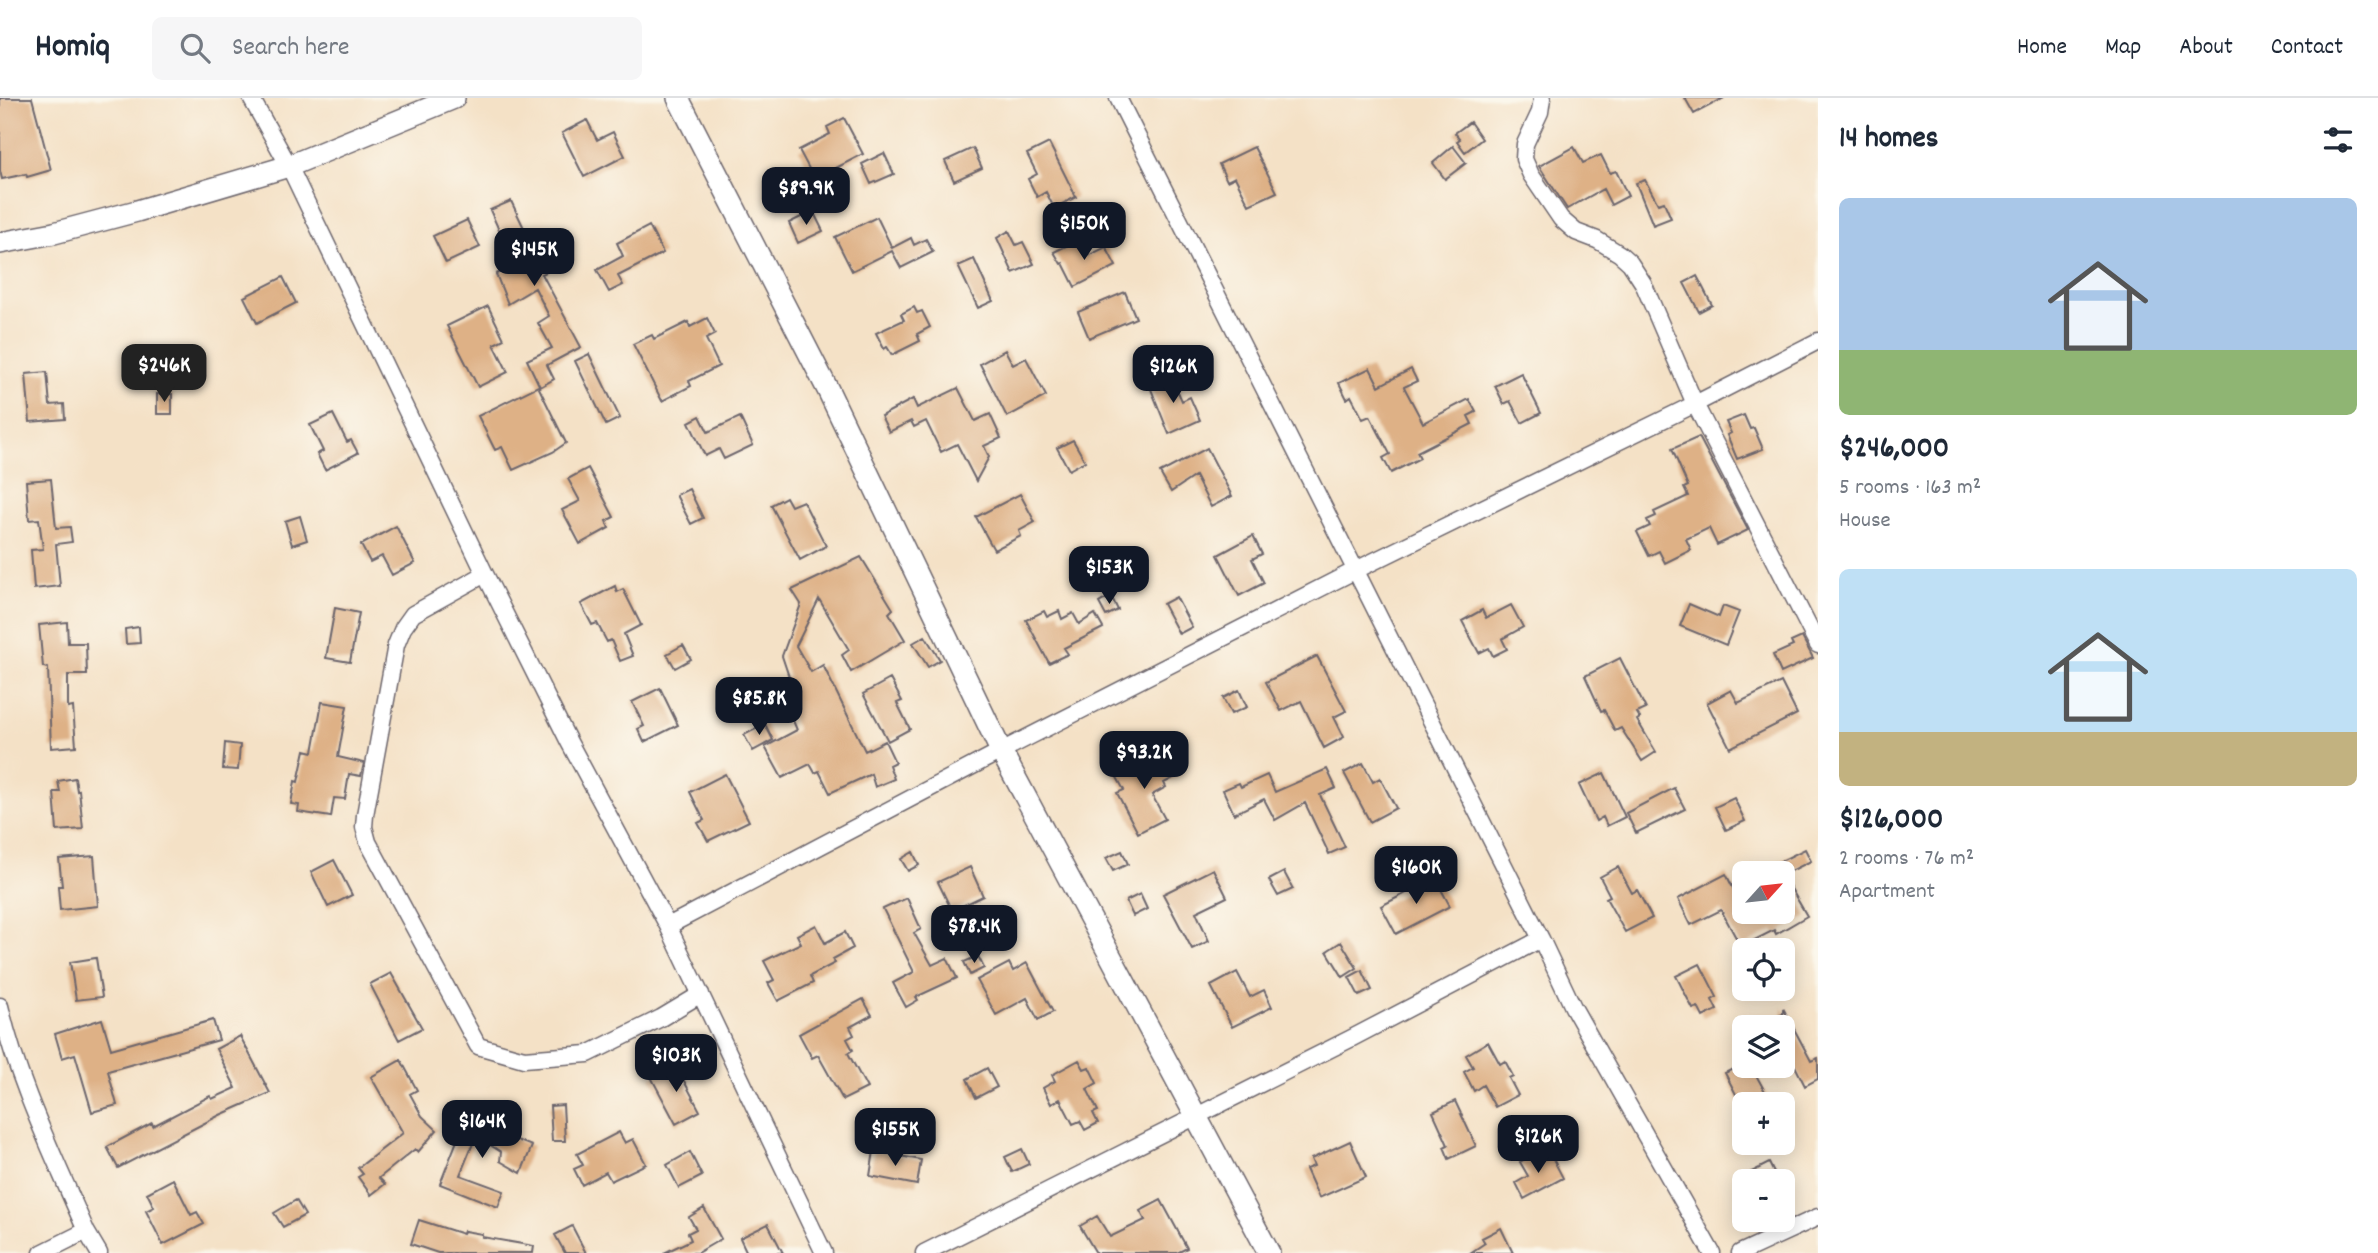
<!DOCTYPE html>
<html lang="en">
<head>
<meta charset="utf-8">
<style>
	:root { --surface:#fff; --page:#f6f6f7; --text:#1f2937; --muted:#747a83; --line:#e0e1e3; --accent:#111827 }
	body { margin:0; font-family:Dekko,sans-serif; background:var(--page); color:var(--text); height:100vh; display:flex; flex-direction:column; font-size:26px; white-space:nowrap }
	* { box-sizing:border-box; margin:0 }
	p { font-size:23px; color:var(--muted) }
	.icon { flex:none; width:38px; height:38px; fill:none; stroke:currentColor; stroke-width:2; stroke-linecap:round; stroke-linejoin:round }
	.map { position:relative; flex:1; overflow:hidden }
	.side { display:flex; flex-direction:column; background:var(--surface); width:560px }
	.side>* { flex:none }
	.needle { width:46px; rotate:63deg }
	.fabs { position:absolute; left:1732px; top:763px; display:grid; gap:14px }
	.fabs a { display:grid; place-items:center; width:63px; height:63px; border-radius:10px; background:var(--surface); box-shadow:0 4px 18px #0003; font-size:35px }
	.price { position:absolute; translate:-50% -60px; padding:0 16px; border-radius:14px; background:var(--accent); color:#fff; font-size:23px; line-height:46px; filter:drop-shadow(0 2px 4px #0008) }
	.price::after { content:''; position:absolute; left:50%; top:42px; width:21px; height:16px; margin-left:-10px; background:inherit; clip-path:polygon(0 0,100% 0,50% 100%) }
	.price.on { background:#222; color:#fff }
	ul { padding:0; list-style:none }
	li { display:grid; align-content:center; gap:14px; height:371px; padding:0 21px }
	li span { display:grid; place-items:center; height:217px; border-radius:10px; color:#555 }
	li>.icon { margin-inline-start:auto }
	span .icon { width:126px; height:126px; fill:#fffc; stroke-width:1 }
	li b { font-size:30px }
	h2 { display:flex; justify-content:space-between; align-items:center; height:84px; padding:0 21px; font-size:30px }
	header { display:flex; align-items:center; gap:42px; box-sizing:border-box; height:98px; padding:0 35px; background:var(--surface); border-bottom:2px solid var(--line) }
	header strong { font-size:33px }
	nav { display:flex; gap:38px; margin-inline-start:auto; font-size:24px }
	.search { width:490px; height:63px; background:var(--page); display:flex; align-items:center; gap:18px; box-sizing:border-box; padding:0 24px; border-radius:10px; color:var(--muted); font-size:26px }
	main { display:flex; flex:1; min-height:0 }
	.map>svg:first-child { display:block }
	.building { fill:#deb186 }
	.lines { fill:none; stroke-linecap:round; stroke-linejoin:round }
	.street-casing { stroke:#6c656c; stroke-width:19 }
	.secondary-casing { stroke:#6c656c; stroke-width:24 }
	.street { stroke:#fff; stroke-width:16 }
	.secondary { stroke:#fff; stroke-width:21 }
</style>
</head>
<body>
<header>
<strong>Homiq</strong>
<div class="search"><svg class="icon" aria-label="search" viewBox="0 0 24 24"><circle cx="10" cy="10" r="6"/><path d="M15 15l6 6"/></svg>Search here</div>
<nav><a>Home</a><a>Map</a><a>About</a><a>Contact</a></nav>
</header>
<main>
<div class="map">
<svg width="1818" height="1155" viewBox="0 0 1818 1155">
	<rect width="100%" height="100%" fill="#fbf7ec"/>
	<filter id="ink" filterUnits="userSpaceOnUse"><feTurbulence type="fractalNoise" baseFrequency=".0143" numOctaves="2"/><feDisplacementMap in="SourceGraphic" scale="14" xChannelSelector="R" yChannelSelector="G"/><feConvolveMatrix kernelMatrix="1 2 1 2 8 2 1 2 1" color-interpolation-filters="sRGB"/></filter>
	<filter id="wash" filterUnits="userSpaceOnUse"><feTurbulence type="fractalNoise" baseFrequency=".00686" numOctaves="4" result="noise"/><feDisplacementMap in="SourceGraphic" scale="28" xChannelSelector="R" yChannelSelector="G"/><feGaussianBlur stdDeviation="1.57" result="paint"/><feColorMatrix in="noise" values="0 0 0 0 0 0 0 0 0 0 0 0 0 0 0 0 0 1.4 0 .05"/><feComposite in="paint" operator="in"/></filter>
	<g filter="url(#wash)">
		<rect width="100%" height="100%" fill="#f4e1c6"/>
		<g id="blocks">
			<!-- building -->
			<path class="building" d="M0,0H32L51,72L27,79L26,76L2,81L0,73Z
				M1685,0H1724L1694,16Z
				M844,20L863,56L832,72L834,77L817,86L799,52L830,36L827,29Z
				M587,22L597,42L613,34L625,58L584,79L562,35Z
				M1470,24L1482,41L1465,54L1457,43L1460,41L1455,35Z
				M1049,45L1076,99L1054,110L1046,94L1037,99L1028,81L1037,76L1027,56Z
				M1453,48L1466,65L1445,81L1433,65Z
				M1254,49L1277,94L1249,107L1235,79L1227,83L1219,66Z
				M1574,49L1583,65L1601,57L1610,75L1616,73L1628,98L1611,107L1603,91L1567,111L1539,68Z
				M973,50L982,70L954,83L945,63Z
				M884,55L894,76L871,86L862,66Z
				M1645,82L1658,106L1664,104L1671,120L1653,127L1636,85Z
				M511,103L537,157L563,147L568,159L543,169L546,174L542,176L581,249L547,267L554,281L540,289L527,262L552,250L538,225L549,218L535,190L508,206L496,176L515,168L490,112Z
				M813,113L823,133L798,145L789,125Z
				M877,119L892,150L911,140L914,147L926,141L933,154L901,170L892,153L852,173L835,139Z
				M467,122L480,149L446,165L433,138Z
				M649,128L663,155L618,178L623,187L609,194L597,172L623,158L617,145Z
				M1009,133L1016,147L1023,144L1034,166L1013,175L997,140Z
				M1080,141L1088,158L1106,149L1116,168L1075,189L1063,165L1061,166L1054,154Z
				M974,161L993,203L978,210L958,168Z
				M1697,178L1712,207L1699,214L1684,185Z
				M283,179L296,205L257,225L244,199Z
				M1125,194L1136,220L1089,240L1078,214Z
				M488,208L504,241L494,246L508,274L478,289L447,228Z
				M914,209L917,215L922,213L930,229L917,236L920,243L892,257L887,249L884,251L876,235L904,222L901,216Z
				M707,220L715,236L706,241L719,268L689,283L691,288L662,303L633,246L652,237L654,241L688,224L690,229Z
				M1005,252L1013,267L1026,260L1046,298L1007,319L980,266Z
				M589,256L620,320L606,327L575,263Z
				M1370,270L1379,288L1411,271L1417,283L1404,289L1423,325L1469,301L1476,314L1468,318L1472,326L1417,354L1420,360L1391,375L1383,360L1390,356L1370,318L1363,321L1351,298L1347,301L1339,285Z
				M47,274L50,307L64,306L65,321L30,324L26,276Z
				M1521,275L1541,315L1522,325L1510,303L1504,306L1495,288Z
				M1170,276L1182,303L1190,299L1200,322L1169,336L1149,286Z
				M538,288L566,345L553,354L513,372L502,349L495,352L478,318Z
				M958,290L975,323L990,316L1001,340L984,348L989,359L976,383L957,346L941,354L926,323L914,329L911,323L889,334L881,318L913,301L917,310Z
				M157,296H172V316H157Z
				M333,316L347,344L351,342L358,355L325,372L317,356L323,353L310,327Z
				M1744,317L1750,331L1754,330L1763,351L1737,361L1727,337L1731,335L1726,324Z
				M700,318L708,334L740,319L753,347L724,361L719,351L705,358L689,324Z
				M1699,339L1748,432L1717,447L1709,430L1686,441L1691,452L1665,465L1659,453L1649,458L1637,434L1650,428L1647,422L1656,418L1654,414L1688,398L1684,390L1688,388L1672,351Z
				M1073,342L1085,363L1069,372L1057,350Z
				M1207,350L1232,398L1211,409L1195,378L1171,394L1160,375Z
				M588,370L614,419L606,423L609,430L580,446L562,412L580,403L568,381Z
				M51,381L56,430L70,429L72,444L56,446L60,488L34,491L31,452L43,451L39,421L29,422L26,383Z
				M689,391L703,420L691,426L676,397Z
				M1020,396L1035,424L1019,433L1021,438L994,452L976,419Z
				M786,399L791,408L803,403L826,448L800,462L771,407Z
				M300,418L307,442L292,447L285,423Z
				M396,428L415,465L392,477L382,458L370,464L361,447Z
				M1253,438L1262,456L1252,461L1264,485L1239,498L1218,457Z
				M861,459L893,511L889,515L905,542L851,574L842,557L849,552L819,501L796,548L811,574L823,567L865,653L885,643L895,664L889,667L894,681L875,689L871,676L830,695L819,673L815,675L810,666L782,680L765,649L797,632L784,601L777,604L770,588L789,579L782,558L801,506L792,492Z
				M615,488L617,494L623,491L641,527L624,536L633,558L620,563L611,542L607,544L597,525L592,527L581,506Z
				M1111,498L1118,512L1106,518L1099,505Z
				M1176,499L1192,529L1179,536L1163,506Z
				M1689,506L1719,519L1723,508L1739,514L1726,547L1680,528Z
				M1511,507L1523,529L1502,541L1507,551L1493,558L1489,550L1479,555L1462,523L1482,512L1486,520Z
				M335,510L359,515L350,564L326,560Z
				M1044,513L1047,519L1059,513L1062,521L1073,515L1079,526L1095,516L1103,530L1064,550L1068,556L1049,565L1026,522Z
				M67,524L68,545H86L87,577H68V610L73,609L76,648L51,650L48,570L43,569L39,527Z
				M139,529L140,545L126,546L125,531Z
				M925,538L940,562L928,569L913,545Z
				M1802,539L1813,560L1781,575L1773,557L1793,548L1791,544Z
				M683,547L691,561L675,570L667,556Z
				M1317,558L1346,613L1334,619L1344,639L1324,650L1301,603L1281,613L1266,584Z
				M1620,560L1646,611L1637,615L1640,620L1637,622L1656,654L1642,663L1621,630L1615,633L1604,612L1601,613L1585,578Z
				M890,581L902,603L897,605L910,631L888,643L863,596Z
				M1781,584L1797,616L1730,650L1707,605L1731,592L1738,605Z
				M660,590L678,627L644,644L638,631L644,628L632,604Z
				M1239,592L1247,609L1231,616L1223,600Z
				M322,604L347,608L338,659L364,665L361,678L349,676L345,701L334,700L331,719L298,714L299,707L291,706L295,683L298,684L305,652L313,654Z
				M765,626L773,642L753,653L744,637Z
				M225,645L240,647L238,672L223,671Z
				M1149,656L1158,673L1175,665L1181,676L1164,685L1166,689L1152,697L1165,721L1138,735L1117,695L1124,692L1114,674Z
				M1363,665L1373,684L1380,680L1396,710L1370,724L1344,675Z
				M1327,671L1336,690L1320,697L1345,749L1329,756L1305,705L1275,722L1264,701L1234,716L1223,692L1239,685L1241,689L1267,677L1275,694Z
				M1604,675L1625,719L1607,728L1603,719L1596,723L1579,687Z
				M725,676L749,723L708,743L698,725L704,722L690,694Z
				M75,680L77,693L79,692L83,731L57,733L54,694H60L58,683Z
				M1674,690L1685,711L1636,735L1626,715Z
				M1734,700L1745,723L1726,732L1715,709Z
				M1805,751L1811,763L1783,777L1777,765Z
				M1122,753L1128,766L1113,773L1106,760Z
				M913,754L919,767L908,773L901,761Z
				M94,758L98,808L60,812L58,788H62L59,761Z
				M334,762L352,797L328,809L311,774Z
				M970,769L983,798L952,813L938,784Z
				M1618,769L1632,795L1637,792L1652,820L1625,834L1606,800L1610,798L1600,779Z
				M1213,771L1227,799L1196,814L1209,843L1192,851L1163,796Z
				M1284,774L1293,791L1278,798L1269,782Z
				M1726,776L1745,814H1783V777L1807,818L1776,836L1774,832L1741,849L1721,812L1691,827L1678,801Z
				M1435,780L1450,808L1396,836L1381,808Z
				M1140,796L1147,811L1133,818L1126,803Z
				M907,800L921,831L914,835L932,867L947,860L957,880L916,899L918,902L906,909L893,885L914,874L883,811Z
				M816,827L825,845L845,834L853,850L833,861L835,865L810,878L813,885L778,903L768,885L774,882L764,863L801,845L797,837Z
				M1341,844L1357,870L1343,879L1327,853Z
				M978,858L984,870L970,877L964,864Z
				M96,860L102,899L76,902L70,864Z
				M1009,865L1013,873L1027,865L1053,914L1038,922L1027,900L996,917L977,882Z
				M1700,866L1717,899L1712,902L1717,912L1703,919L1698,909L1693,911L1676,878Z
				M1362,872L1372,892L1359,898L1349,879Z
				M1237,874L1250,899L1264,892L1272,909L1232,929L1211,888Z
				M391,875L422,930L399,942L370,886Z
				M863,901L872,917L850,929L854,937L847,941L853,952L848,955L867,990L843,1002L818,957L812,960L799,936Z
				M1783,910L1811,963L1818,960V981L1805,988L1783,944V929H1757L1783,916Z
				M102,921L111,951L213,922L219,942L108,973L117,1007L92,1014L75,956L62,960L55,936Z
				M240,938L270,995L220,1017L118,1070L107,1049L152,1025L153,1028L210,998L212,1001L236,990L216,951Z
				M1488,944L1500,966L1505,963L1513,978L1509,980L1518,997L1495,1009L1483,987L1474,993L1464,974L1473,969L1466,957Z
				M401,962L417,992L410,996L422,1018L437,1032L418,1054L415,1051L379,1080L385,1086L371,1097L358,1079L363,1076L358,1070L403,1035L371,979Z
				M1079,962L1084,971L1089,969L1097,985L1087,991L1098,1013L1093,1015L1098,1025L1085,1032L1080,1023L1073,1026L1060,1001L1051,1006L1043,990L1055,983L1052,977Z
				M675,966L700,1013L676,1026L651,979Z
				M1739,968H1751L1767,997L1750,1006H1745L1743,1010L1725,975Z
				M987,970L997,989L976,1000L967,981Z
				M1455,1003L1476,1048L1449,1061L1444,1049L1448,1047L1433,1014Z
				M563,1007L565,1043H552L550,1008Z
				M456,1018L532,1048L521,1075L500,1063L501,1054L476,1038L460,1077L504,1093L498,1109L440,1086L462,1030L453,1024Z
				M619,1034L625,1045L633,1041L646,1066L611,1083L606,1074L582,1087L574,1071L583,1067L577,1056Z
				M1350,1043L1366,1079L1319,1100L1306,1071L1314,1068L1311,1061Z
				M1022,1051L1029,1066L1012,1074L1005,1059Z
				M874,1053L921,1062L917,1087L870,1078Z
				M690,1054L702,1078L679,1090L667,1067Z
				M1538,1054L1542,1062L1551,1057L1563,1080L1524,1101L1516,1085L1528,1078L1520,1064Z
				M1769,1065L1778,1083H1734Z
				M173,1081L191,1117L197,1114L204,1126L163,1147L146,1113L154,1109L147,1095Z
				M296,1102L305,1117L283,1129L274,1115Z
				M1161,1102L1187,1150L1177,1155H1096L1080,1128L1097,1118L1110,1139L1145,1122L1140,1113Z
				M704,1110L721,1141L697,1155H664L691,1142L688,1135L696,1131L689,1119Z
				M419,1122L463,1136L464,1133L482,1136V1139L534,1148L533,1155H438L411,1146Z
				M768,1126L783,1155H747L740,1140Z
				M572,1128L586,1155H565L555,1137Z
				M1501,1130L1513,1155H1470L1485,1145L1482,1140Z"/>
		</g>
	</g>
	<g filter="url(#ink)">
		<use href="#blocks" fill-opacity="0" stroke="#6c656c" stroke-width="2"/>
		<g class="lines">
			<!-- street casing -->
			<g class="street-casing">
				<path id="street" d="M251,0L289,68L485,476L569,644L668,828L824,1155
					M1118,0L1541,841L1573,909L1712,1155
					M1542,0L1540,14L1525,46L1524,61L1531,77L1561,121L1576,134L1597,142L1620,156L1630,165L1643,185L1695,306L1818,243
					M485,476L413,516L403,530L396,547L365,717L364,729L368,744L478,948L524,961L588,956L661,920L701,896
					M668,828L1001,653L1356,472L1695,306L1818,547
					M0,908C18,986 55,1060 86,1133L99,1155
					M42,1155L86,1133
					M924,1155L1350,941L1541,841
					M1740,1155L1818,1119"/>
			</g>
			<!-- secondary casing -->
			<g class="secondary-casing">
				<path id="secondary" d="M678,0L828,292L1001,653L1269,1155
					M0,145L54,135L137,113L289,68L454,0"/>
			</g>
			<!-- street -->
			<use href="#street" class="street"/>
			<!-- secondary -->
			<use href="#secondary" class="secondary"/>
		</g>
	</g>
</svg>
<div class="fabs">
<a><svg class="needle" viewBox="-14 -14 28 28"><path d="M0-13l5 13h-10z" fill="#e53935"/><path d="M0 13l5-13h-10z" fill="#747a83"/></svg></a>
<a><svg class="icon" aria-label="locate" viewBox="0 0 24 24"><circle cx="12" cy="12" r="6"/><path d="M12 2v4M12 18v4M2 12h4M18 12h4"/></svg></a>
<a><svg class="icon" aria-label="layers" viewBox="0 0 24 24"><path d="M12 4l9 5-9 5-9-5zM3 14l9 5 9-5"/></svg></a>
<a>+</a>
<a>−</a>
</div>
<b class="price" style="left:806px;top:129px">$89.9K</b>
<b class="price" style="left:1084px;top:164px">$150K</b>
<b class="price" style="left:534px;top:190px">$145K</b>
<b class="price on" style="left:164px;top:306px">$246K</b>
<b class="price" style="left:1173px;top:307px">$126K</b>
<b class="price" style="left:1109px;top:508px">$153K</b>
<b class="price" style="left:759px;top:639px">$85.8K</b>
<b class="price" style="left:1144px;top:693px">$93.2K</b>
<b class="price" style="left:1416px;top:808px">$160K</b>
<b class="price" style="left:974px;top:867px">$78.4K</b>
<b class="price" style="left:676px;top:996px">$103K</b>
<b class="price" style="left:482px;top:1062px">$164K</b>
<b class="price" style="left:895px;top:1070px">$155K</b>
<b class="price" style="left:1538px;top:1077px">$126K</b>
</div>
<section class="side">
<h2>14 homes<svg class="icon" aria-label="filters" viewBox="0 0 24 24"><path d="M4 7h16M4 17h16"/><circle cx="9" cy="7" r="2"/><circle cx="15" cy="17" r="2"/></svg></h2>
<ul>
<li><span style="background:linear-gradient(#a9c7e8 70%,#8fb573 0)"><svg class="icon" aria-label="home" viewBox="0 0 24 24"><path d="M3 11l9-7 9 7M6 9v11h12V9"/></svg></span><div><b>$246,000</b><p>5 rooms · 163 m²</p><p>House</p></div></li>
<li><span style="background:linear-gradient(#bfe0f5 75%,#c2b280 0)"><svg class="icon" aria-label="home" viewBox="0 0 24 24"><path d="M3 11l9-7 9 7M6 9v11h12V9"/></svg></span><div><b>$126,000</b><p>2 rooms · 76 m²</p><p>Apartment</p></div></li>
</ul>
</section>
</main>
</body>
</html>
